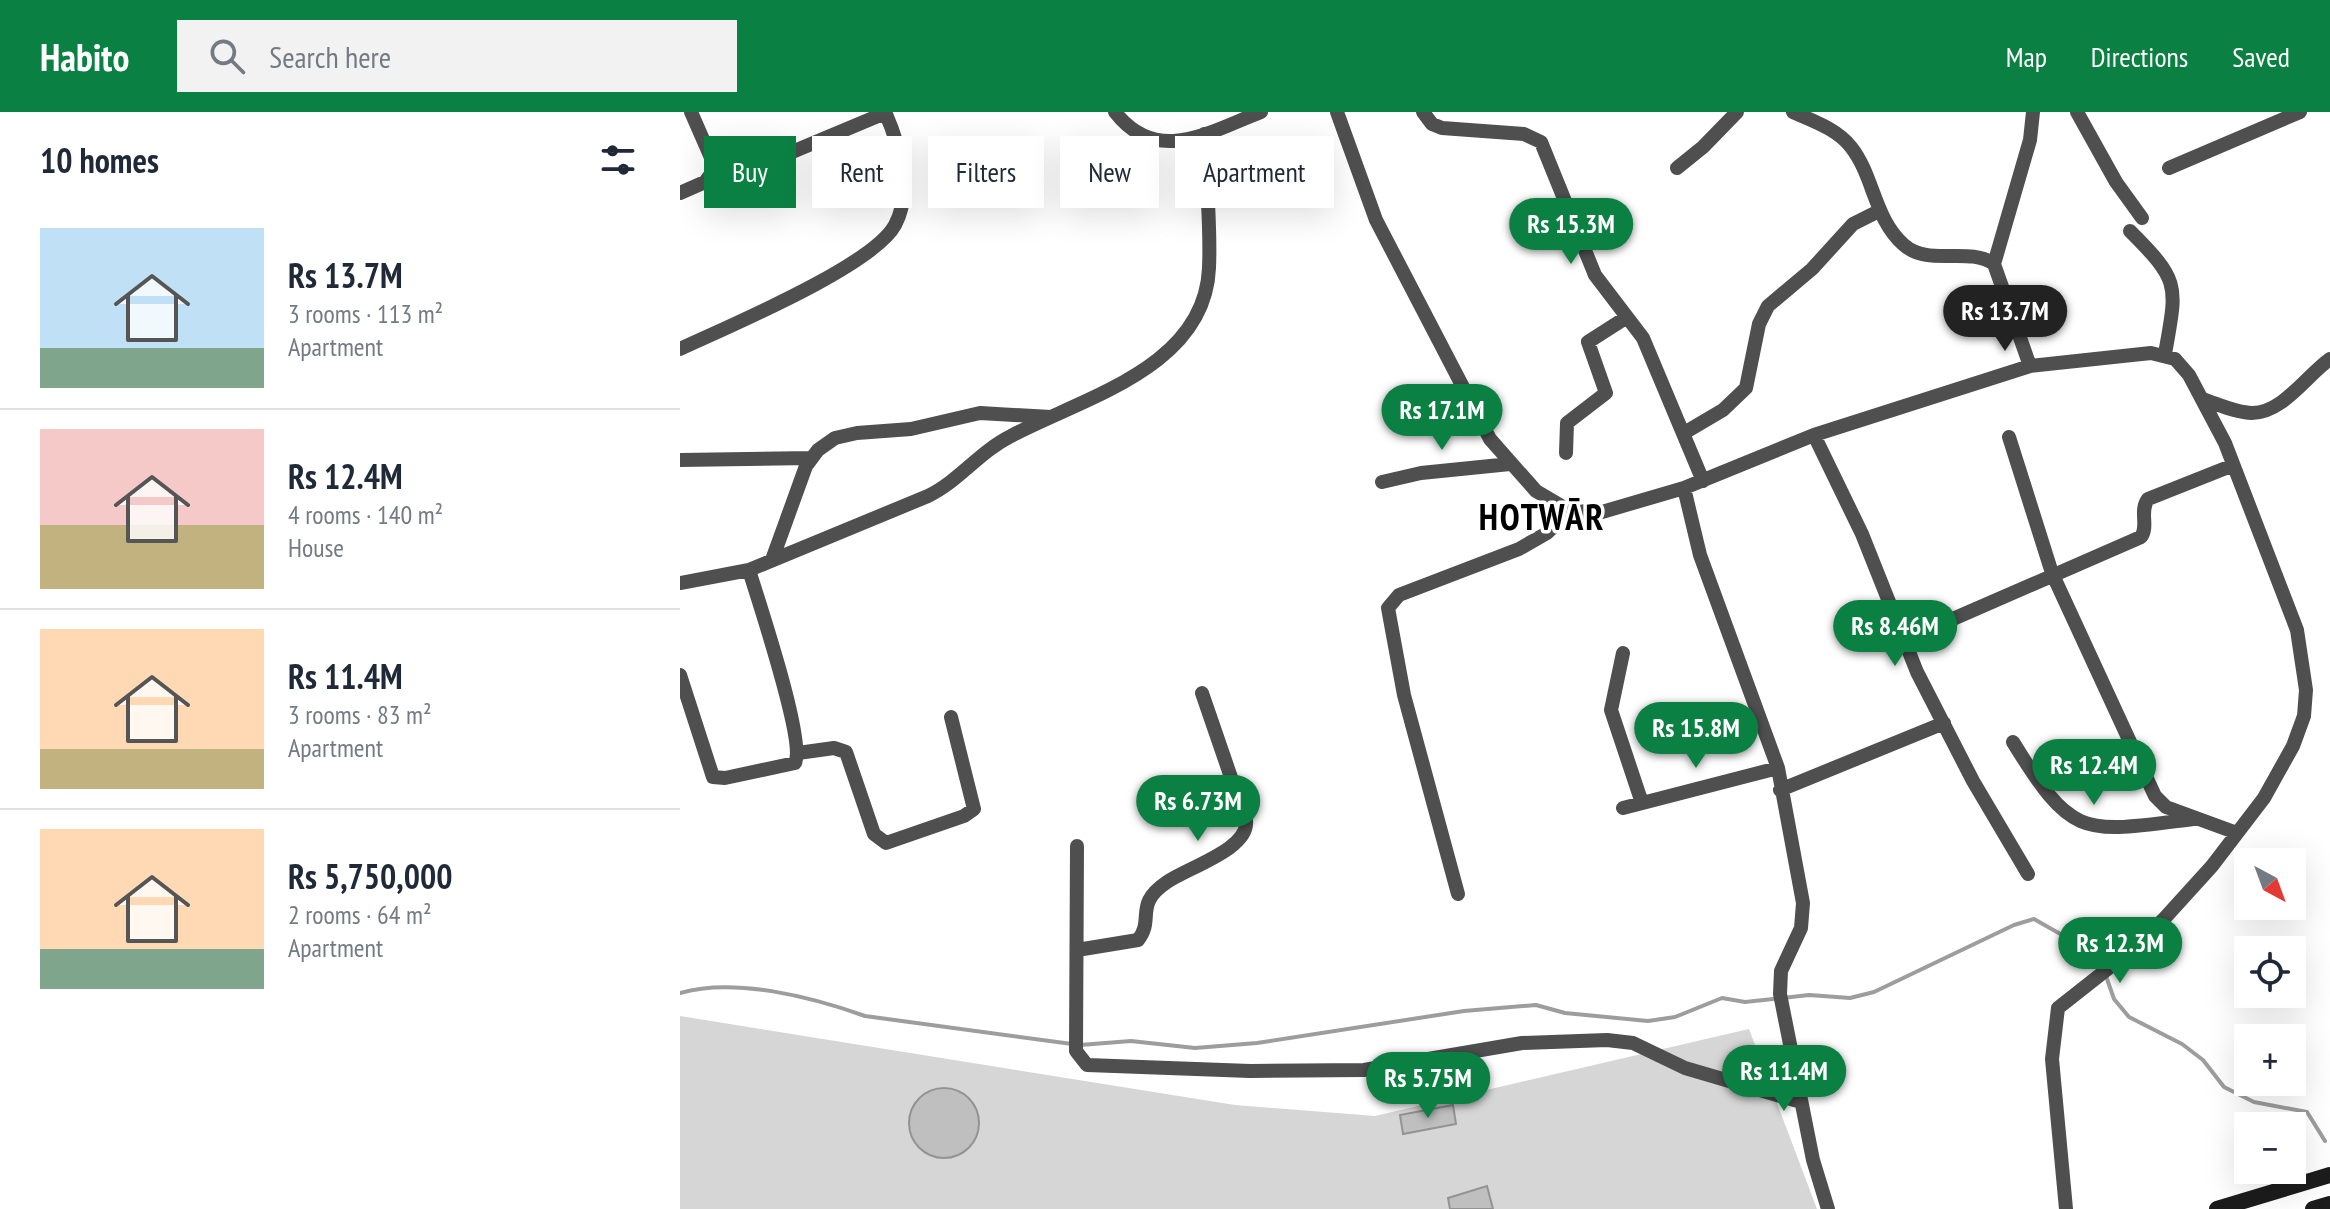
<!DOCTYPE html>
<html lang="en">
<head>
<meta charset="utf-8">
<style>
	:root { --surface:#fff; --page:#f2f2f3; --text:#1f2937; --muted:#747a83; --line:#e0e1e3; --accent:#0b8043 }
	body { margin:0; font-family:"PT Sans Narrow",sans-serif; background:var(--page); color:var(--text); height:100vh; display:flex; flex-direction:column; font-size:30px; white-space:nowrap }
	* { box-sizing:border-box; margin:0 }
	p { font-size:26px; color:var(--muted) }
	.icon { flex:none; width:44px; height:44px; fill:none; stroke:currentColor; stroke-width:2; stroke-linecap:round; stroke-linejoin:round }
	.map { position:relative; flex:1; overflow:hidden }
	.drawer { display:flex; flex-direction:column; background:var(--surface); width:680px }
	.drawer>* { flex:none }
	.hud { position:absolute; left:24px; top:24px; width:760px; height:72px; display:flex; gap:16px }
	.needle { width:52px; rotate:139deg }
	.buttons { position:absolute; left:1554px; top:736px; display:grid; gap:16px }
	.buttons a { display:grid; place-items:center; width:72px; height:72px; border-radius:0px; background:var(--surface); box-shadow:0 8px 32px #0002; font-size:40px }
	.price { position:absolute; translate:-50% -68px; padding:0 18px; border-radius:28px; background:var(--accent); color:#fff; font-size:26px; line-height:52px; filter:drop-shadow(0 2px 4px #0008) }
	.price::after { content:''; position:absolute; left:50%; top:48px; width:24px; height:18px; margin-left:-12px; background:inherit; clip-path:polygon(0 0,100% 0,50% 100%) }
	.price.current { background:#222; color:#fff }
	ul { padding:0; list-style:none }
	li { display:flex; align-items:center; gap:24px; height:200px; padding:0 40px }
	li+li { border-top:2px solid var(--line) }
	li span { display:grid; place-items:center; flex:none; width:224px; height:160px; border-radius:0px; color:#555 }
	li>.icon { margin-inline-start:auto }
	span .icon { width:96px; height:96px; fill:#fffc; stroke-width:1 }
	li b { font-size:34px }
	h2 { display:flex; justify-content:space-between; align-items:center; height:96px; padding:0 40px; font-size:34px }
	.chip { padding:0 28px; border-radius:0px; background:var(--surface); box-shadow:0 8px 32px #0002; font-size:28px; line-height:72px }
	.chip.current { background:var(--accent); color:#fff }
	header { display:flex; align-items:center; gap:48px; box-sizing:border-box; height:112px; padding:0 40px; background:var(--accent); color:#fff }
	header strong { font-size:38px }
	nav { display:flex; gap:44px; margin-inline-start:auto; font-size:28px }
	.search { width:560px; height:72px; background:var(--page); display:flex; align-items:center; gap:20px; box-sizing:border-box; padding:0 28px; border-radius:0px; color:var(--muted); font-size:30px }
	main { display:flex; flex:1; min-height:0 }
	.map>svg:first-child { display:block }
	.green { fill:#d6d6d6 }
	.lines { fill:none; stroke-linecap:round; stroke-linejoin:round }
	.stream { stroke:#9d9d9d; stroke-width:4 }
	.building { fill:#bfbfbf; stroke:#939393; stroke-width:2 }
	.street { stroke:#4f4f4f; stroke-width:14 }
	.secondary { stroke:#1c1c1c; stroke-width:16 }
	.labels { text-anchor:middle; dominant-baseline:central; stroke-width:7; stroke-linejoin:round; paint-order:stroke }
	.district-label { font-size:36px; font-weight:bold; letter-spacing:2px; fill:#000; stroke:#fff }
</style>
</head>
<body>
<header>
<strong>Habito</strong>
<div class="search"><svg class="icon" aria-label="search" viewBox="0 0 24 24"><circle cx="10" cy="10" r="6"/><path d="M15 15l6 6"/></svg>Search here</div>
<nav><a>Map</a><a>Directions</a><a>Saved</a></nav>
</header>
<main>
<section class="drawer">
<h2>10 homes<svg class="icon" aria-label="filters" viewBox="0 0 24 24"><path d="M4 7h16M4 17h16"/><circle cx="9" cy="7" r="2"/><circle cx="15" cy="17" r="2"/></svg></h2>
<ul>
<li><span style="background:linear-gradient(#bfe0f5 75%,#7fa58c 0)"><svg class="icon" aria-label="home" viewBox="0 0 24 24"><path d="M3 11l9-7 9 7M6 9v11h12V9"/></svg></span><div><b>Rs 13.7M</b><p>3 rooms · 113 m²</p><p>Apartment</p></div></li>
<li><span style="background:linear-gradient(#f6c9c9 60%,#c2b280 0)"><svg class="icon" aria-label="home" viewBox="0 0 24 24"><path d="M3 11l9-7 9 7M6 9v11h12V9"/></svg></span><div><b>Rs 12.4M</b><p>4 rooms · 140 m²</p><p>House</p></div></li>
<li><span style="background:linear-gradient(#ffd9b3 75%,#c2b280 0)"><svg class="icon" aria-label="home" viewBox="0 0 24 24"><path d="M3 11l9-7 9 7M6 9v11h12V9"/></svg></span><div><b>Rs 11.4M</b><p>3 rooms · 83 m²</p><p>Apartment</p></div></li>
<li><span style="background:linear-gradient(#ffd9b3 75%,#7fa58c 0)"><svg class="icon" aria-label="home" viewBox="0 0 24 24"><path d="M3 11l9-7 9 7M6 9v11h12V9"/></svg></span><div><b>Rs 5,750,000</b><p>2 rooms · 64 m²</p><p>Apartment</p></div></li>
</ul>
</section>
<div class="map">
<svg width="1650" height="1097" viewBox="0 0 1650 1097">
	<rect width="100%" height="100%" fill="#fff"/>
	<!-- green -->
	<path class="green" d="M0,904L555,993L695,1004L1069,917L1137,1097H0Z"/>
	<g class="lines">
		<!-- stream -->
		<path class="stream" d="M1426,864L1434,887L1449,905L1502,932L1523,948L1544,975L1574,990L1627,1000L1645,1029
			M0,881C54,865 132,885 185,904L392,932
			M400,933L451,929L515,936L577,931L784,899L856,893L885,901L968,909L995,905L1042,886L1065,890L1129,883L1170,886L1194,880L1334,813L1354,807L1419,844L1423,856"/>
	</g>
	<!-- building -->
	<path class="building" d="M229 1011a35 35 0 1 1 70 0a35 35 0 1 1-70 0Z
		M773,993L776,1012L723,1022L720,1003Z
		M807,1074L813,1097H770L768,1086Z"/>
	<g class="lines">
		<!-- street -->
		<path class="street" d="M435,0C477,54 529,20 581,0
			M657,0L696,108L810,327L856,379L890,399L922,400L1004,376L1134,323L1350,254L1471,241L1495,247L1509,263L1545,331L1617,518L1626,578L1624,604L1613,634L1584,686L1532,754L1483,808L1444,844L1378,896L1372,947L1386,1097
			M743,0L752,12L762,16L844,22L861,30L915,163L963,226L1023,369
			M1113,0C1133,9 1157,17 1171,35C1194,64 1194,107 1224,133C1249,155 1288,134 1314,152L1350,254
			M1397,0L1436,70L1462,106
			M997,56L1023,35L1057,0
			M1489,56L1620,0
			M29,66L55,64L205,1
			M0,81L25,70L33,59L32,48L11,0
			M1450,119C1501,170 1497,173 1485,242
			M1314,152L1350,28L1353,0
			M0,237C47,215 193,154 215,113C233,80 219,31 205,0
			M1522,287C1538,292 1556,301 1572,301C1603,301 1627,263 1650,247
			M1004,321L1043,298L1066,276L1079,212L1088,194L1132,157L1173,112L1199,99
			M1134,323L1182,422L1237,560L1293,669L1348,762
			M1329,325L1372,461L1475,684L1486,695L1557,721
			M886,341L887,311L926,281L908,230L947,205
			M0,348L131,346
			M702,370L741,361L830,352
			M1004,376L1020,443L1098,656L1123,791L1121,816L1101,859L1100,882L1133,1048L1148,1097
			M92,448L126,354L138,338L155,326L177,321L231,317L300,301L371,305
			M0,471L69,458L248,384C279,369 299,340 331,324C402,286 525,256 529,156C531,112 526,66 524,22
			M1266,510L1461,425C1469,414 1459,399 1468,387L1551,354
			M943,541L931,598L962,691
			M0,563L33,665L45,666L115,651C126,630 78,488 69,458
			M1333,630C1393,728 1403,721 1513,707
			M118,641L154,636L166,640L194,722L206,731L284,704L294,697L271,605
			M1100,678L1264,611
			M943,696L1098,656
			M397,734L396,939L407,953L570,959L684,958L842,931L927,928L953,931L1005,956L1121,990
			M778,782L724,583L708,496L719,483L839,437L867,421L890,399
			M397,838L458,828C475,807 453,793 487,770C509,755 569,737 566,709L522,581"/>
		<!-- secondary -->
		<path class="secondary" d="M1537,1097L1650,1063
			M1633,1097L1650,1092"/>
	</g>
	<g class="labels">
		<!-- district labels -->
		<g class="district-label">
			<text x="862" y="404">HOTWĀR</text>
		</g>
	</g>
</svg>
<div class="buttons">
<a><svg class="needle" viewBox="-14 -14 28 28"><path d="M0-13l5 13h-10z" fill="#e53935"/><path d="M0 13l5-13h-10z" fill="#747a83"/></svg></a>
<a><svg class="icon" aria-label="locate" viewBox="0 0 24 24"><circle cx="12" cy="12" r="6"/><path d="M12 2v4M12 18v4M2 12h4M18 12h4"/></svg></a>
<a>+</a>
<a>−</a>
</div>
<b class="price" style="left:891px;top:154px">Rs 15.3M</b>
<b class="price current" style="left:1325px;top:241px">Rs 13.7M</b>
<b class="price" style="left:762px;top:340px">Rs 17.1M</b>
<b class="price" style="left:1215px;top:556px">Rs 8.46M</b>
<b class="price" style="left:1016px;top:658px">Rs 15.8M</b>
<b class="price" style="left:1414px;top:695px">Rs 12.4M</b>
<b class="price" style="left:518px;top:731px">Rs 6.73M</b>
<b class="price" style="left:1440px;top:873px">Rs 12.3M</b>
<b class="price" style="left:1104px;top:1001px">Rs 11.4M</b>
<b class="price" style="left:748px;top:1008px">Rs 5.75M</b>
<div class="hud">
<a class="chip current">Buy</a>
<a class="chip">Rent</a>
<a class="chip">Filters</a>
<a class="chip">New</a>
<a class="chip">Apartment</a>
</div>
</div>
</main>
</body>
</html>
